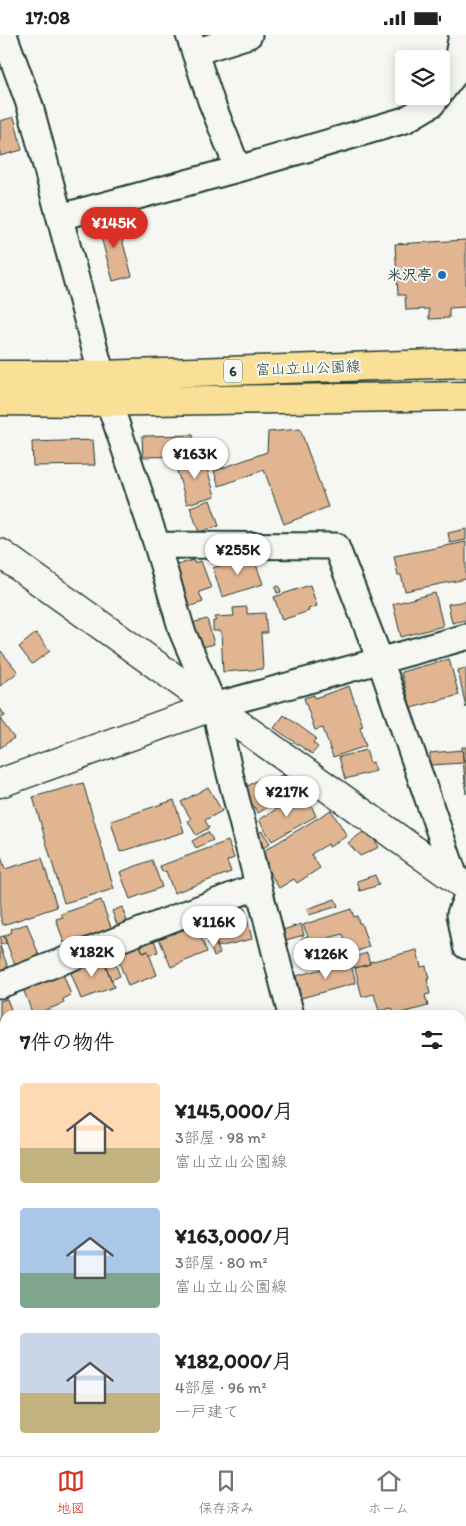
<!DOCTYPE html>
<html lang="ja">
<head>
<meta charset="utf-8">
<style>
	:root { --surface:#fff; --page:#f2f2f2; --text:#202124; --muted:#757577; --line:#e0e0e0; --accent:#d93025 }
	body { margin:0; font-family:Itim,"Klee One",sans-serif; background:var(--page); color:var(--text); height:100vh; display:flex; flex-direction:column; font-size:19px; white-space:nowrap }
	* { box-sizing:border-box; margin:0 }
	p { font-size:16px; color:var(--muted) }
	.icon { flex:none; width:28px; height:28px; fill:none; stroke:currentColor; stroke-width:2; stroke-linecap:round; stroke-linejoin:round }
	.map { position:relative; flex:1; overflow:hidden }
	.sheet { position:absolute; left:0px; top:975px; width:466px; height:446px; display:flex; flex-direction:column; background:var(--surface); border-radius:15px 15px 0 0; box-shadow:0 2px 12px #0003 }
	.sheet>* { flex:none }
	.tools { position:absolute; left:395px; top:15px; display:grid; gap:10px }
	.tools a { display:grid; place-items:center; width:55px; height:55px; border-radius:5px; background:var(--surface); box-shadow:0 2px 12px #0003; font-size:25px }
	.price { position:absolute; translate:-50% -42px; padding:0 11px; border-radius:18px; background:#fff; color:#222; font-size:16px; line-height:32px; filter:drop-shadow(0 1px 2px #0008) }
	.price::after { content:''; position:absolute; left:50%; top:30px; width:15px; height:11px; margin-left:-8px; background:inherit; clip-path:polygon(0 0,100% 0,50% 100%) }
	.price.active { background:var(--accent); color:#fff }
	ul { padding:0; list-style:none }
	li { display:flex; align-items:center; gap:15px; height:125px; padding:0 20px }
	li span { display:grid; place-items:center; flex:none; width:140px; height:100px; border-radius:5px; color:#555 }
	li>.icon { margin-inline-start:auto }
	span .icon { width:60px; height:60px; fill:#fffc; stroke-width:1 }
	li b { font-size:21px }
	h2 { display:flex; justify-content:space-between; align-items:center; height:60px; padding:0 20px; font-size:21px }
	.status { display:flex; justify-content:space-between; align-items:center; height:35px; padding:0 25px; background:var(--surface); direction:ltr }
	.status svg { height:14px; fill:currentColor }
	.menu { display:flex; justify-content:space-around; align-items:center; height:70px; border-top:1px solid var(--line); background:var(--surface); font-size:14px; color:var(--muted) }
	.menu a { display:grid; justify-items:center; gap:2px }
	.menu .active { color:var(--accent) }
	.map>svg:first-child { display:block }
	.building { fill:#e2b592; stroke:#1f3d34 }
	.lines { fill:none; stroke-linecap:round; stroke-linejoin:round }
	.minor-casing { stroke:#1f3d34; stroke-width:29 }
	.tertiary-casing { stroke:#1f3d34; stroke-width:31 }
	.primary-casing { stroke:#1f3d34; stroke-width:31 }
	.minor { stroke:#f6f6f2; stroke-width:25 }
	.tertiary { stroke:#f6f6f2; stroke-width:28 }
	.primary { stroke:#fadf96; stroke-width:28 }
	.poi-dot { fill:#1f6fb2; stroke:#f6f6f2; stroke-width:2 }
	.labels { text-anchor:middle; dominant-baseline:central; stroke-width:4; stroke-linejoin:round; paint-order:stroke }
	.shield { fill:#f6f6f2; stroke:#60746d; stroke-width:1 }
	.shield-label { font-size:14px; font-weight:bold; fill:#1f3d34 }
	.poi-label { font-size:15px; font-weight:bold; fill:#1f3d34; stroke:#f6f6f2; text-anchor:end }
	.street-label { font-size:15px; fill:#1f3d34; stroke:#f6f6f2 }
</style>
</head>
<body>
<div class="status"><b>17:08</b><svg viewBox="0 0 49 12"><path d="M0 12V9h3v3zM5 12V6h3v6zM10 12V3h3v9zM15 12V0h3v12zM26 1h20v11H26zM47 4h2v5h-2z"/></svg></div>
<div class="map">
<svg width="466" height="1421" viewBox="0 0 466 1421">
	<rect width="100%" height="100%" fill="#f6f6f2"/>
	<filter id="ink" filterUnits="userSpaceOnUse"><feTurbulence type="fractalNoise" baseFrequency=".02" numOctaves="2"/><feDisplacementMap in="SourceGraphic" scale="10" xChannelSelector="R" yChannelSelector="G"/><feConvolveMatrix kernelMatrix="1 2 1 2 8 2 1 2 1" color-interpolation-filters="sRGB"/></filter>
	<g filter="url(#ink)">
		<!-- building -->
		<path class="building" d="M14,82L22,115L0,121V86Z
			M116,182L132,241L113,246L97,187Z
			M466,205V272L449,273V283L429,284V274L406,275L405,260H398L395,209Z
			M300,394L328,472L284,489L264,435L219,451L214,436L267,417L268,397Z
			M193,400L194,421L143,422L142,401Z
			M93,405L95,430L33,431L32,407Z
			M203,420L215,461L187,469L175,429Z
			M210,465L219,491L199,497L190,472Z
			M466,494V505L450,508L448,498Z
			M466,507V544L405,556L401,540H398L394,521Z
			M253,521L263,549L222,562L213,533Z
			M193,525L194,528L201,526L211,553L199,557L203,567L188,572L174,531Z
			M310,550L317,571L308,574L309,576L282,585L274,562Z
			M279,551L281,557L277,558L275,552Z
			M435,558L443,591L401,602L393,569Z
			M466,566V585L452,588L448,569Z
			M247,572V579L265,578L267,598H261L263,634L223,637L221,596H213V586H216L215,582L234,581L233,573Z
			M207,584L214,609L199,613L192,588Z
			M36,598L50,616L32,629L19,612Z
			M1,616L18,637L0,651V617Z
			M449,624L459,660L411,673L401,637Z
			M466,633V673L458,635Z
			M349,651L363,691L360,692L366,711L333,722L323,693L315,695L304,663L314,660L315,663Z
			M0,673L5,681L0,684L14,703L0,713Z
			M284,680L316,703L313,708L318,712L312,719L274,693Z
			M462,712H466V759Z
			M366,715L370,728L373,727L376,736L345,744L339,722Z
			M462,715L464,728L430,730V718Z
			M283,739L294,757L258,778L243,754L261,743L265,750Z
			M83,748L114,854L64,868L33,762Z
			M208,752L222,776L205,785L209,793L196,800L188,786L191,784L181,767Z
			M299,760L307,772L311,770L316,781L272,806L259,785Z
			M174,765L184,797L120,817L111,786Z
			M331,775L347,801L329,812L328,809L311,819L320,833L297,848L294,844L279,853L265,830L268,828L262,817Z
			M367,794L379,812L360,821L348,808Z
			M262,796L270,808L264,813L256,800Z
			M208,797L213,805L196,813L192,806Z
			M228,806L234,823L227,826L231,837L174,858L166,836L162,837L160,831Z
			M0,818L5,834L42,823L57,872L3,890L0,880Z
			M152,825L162,852L130,864L120,837Z
			M375,840L379,850L360,856L357,846Z
			M335,864L338,871L309,880L307,874Z
			M101,865L112,895L73,910L71,906L64,908L56,884L63,882L61,879Z
			M244,871L252,904L218,912L210,879Z
			M122,872L128,889L118,892L112,876Z
			M351,874L354,882L357,881L359,888H361L369,912L349,919L343,899L328,903L329,906L323,908L328,923L310,928L301,904L308,901L303,890Z
			M27,889L40,923L16,933L4,901L12,897L11,894Z
			M301,889L304,900L286,905L283,895Z
			M196,890L207,917L171,932L158,901L170,896L172,899Z
			M4,901L7,908L0,910V902Z
			M153,901L158,917L149,920L148,916L143,918L139,907Z
			M214,905L220,918L214,921L208,907Z
			M139,907L143,918L148,916L157,940L128,951L115,916Z
			M0,911L9,935L0,939Z
			M417,915L421,932L426,931L429,944H427L430,959L425,960L428,971L394,980L392,973L379,976L374,959L362,962L355,933L370,929L369,927Z
			M111,918L120,941L111,945L102,921Z
			M367,918L370,929L354,933L351,923Z
			M102,921L114,952L81,964L69,933Z
			M350,926L356,948L301,963L296,941Z
			M62,936L71,960L63,964L64,968L33,980L22,951Z
			M7,964L13,980H5V985L0,987V966Z
			M466,1167V1190H464L461,1181V1168Z"/>
		<g class="lines">
			<!-- minor casing -->
			<g class="minor-casing">
				<path id="minor" d="M4,0L30,71L109,367L157,510L182,596L214,671L230,739L291,980
					M189,0L211,66L238,134
					M195,17L249,0
					M441,57L454,40L462,0
					M60,182L238,134L405,85L432,69L438,61
					M157,510L336,511L380,625L456,845
					M214,671L466,602
					M466,864L460,879L466,911
					M0,950L258,851
					M461,1257L466,1255
					M0,1396L5,1394
					M388,1416L389,1421"/>
			</g>
			<!-- tertiary casing -->
			<g class="tertiary-casing">
				<path id="tertiary" d="M0,518L466,852
					M0,748L214,671"/>
			</g>
			<!-- primary casing -->
			<g class="primary-casing">
				<path id="primary" d="M0,340H101L466,328
					M0,366L85,367L466,361"/>
			</g>
			<!-- minor -->
			<use href="#minor" class="minor"/>
			<!-- tertiary -->
			<use href="#tertiary" class="tertiary"/>
			<!-- primary -->
			<use href="#primary" class="primary"/>
		</g>
	</g>
	<!-- markers -->
	<circle class="poi-dot" cx="442" cy="240" r="5"/>
	<g class="labels">
		<!-- shield labels -->
		<rect class="shield" x="224" y="324.5" width="18" height="23" rx="4"/>
		<g class="shield-label">
			<text x="233" y="336">6</text>
		</g>
		<!-- poi labels -->
		<g class="poi-label">
			<text x="432" y="240">米沢亭</text>
		</g>
		<!-- street labels -->
		<g class="street-label">
			<text transform="translate(308 333) rotate(-2)">富山立山公園線</text>
		</g>
	</g>
</svg>
<div class="tools">
<a><svg class="icon" aria-label="layers" viewBox="0 0 24 24"><path d="M12 4l9 5-9 5-9-5zM3 14l9 5 9-5"/></svg></a>
</div>
<b class="price active" style="left:114px;top:214px">¥145K</b>
<b class="price" style="left:195px;top:445px">¥163K</b>
<b class="price" style="left:238px;top:541px">¥255K</b>
<b class="price" style="left:287px;top:783px">¥217K</b>
<b class="price" style="left:214px;top:913px">¥116K</b>
<b class="price" style="left:92px;top:943px">¥182K</b>
<b class="price" style="left:326px;top:945px">¥126K</b>
<section class="sheet">
<h2>7件の物件<svg class="icon" aria-label="filters" viewBox="0 0 24 24"><path d="M4 7h16M4 17h16"/><circle cx="9" cy="7" r="2"/><circle cx="15" cy="17" r="2"/></svg></h2>
<ul>
<li><span style="background:linear-gradient(#ffd9b3 65%,#c2b280 0)"><svg class="icon" aria-label="home" viewBox="0 0 24 24"><path d="M3 11l9-7 9 7M6 9v11h12V9"/></svg></span><div><b>¥145,000/月</b><p>3部屋 · 98 m²</p><p>富山立山公園線</p></div></li>
<li><span style="background:linear-gradient(#a9c7e8 65%,#7fa58c 0)"><svg class="icon" aria-label="home" viewBox="0 0 24 24"><path d="M3 11l9-7 9 7M6 9v11h12V9"/></svg></span><div><b>¥163,000/月</b><p>3部屋 · 80 m²</p><p>富山立山公園線</p></div></li>
<li><span style="background:linear-gradient(#c9d6e8 60%,#c2b280 0)"><svg class="icon" aria-label="home" viewBox="0 0 24 24"><path d="M3 11l9-7 9 7M6 9v11h12V9"/></svg></span><div><b>¥182,000/月</b><p>4部屋 · 96 m²</p><p>一戸建て</p></div></li>
</ul>
</section>
</div>
<nav class="menu">
<a class="active"><svg class="icon" aria-label="map" viewBox="0 0 24 24"><path d="M3 6l6-2 6 2 6-2v14l-6 2-6-2-6 2zM9 4v14M15 6v14"/></svg>地図</a>
<a><svg class="icon" aria-label="saved" viewBox="0 0 24 24"><path d="M7 4h10v16l-5-4-5 4z"/></svg>保存済み</a>
<a><svg class="icon" aria-label="home" viewBox="0 0 24 24"><path d="M3 11l9-7 9 7M6 9v11h12V9"/></svg>ホーム</a>
</nav>
</body>
</html>
